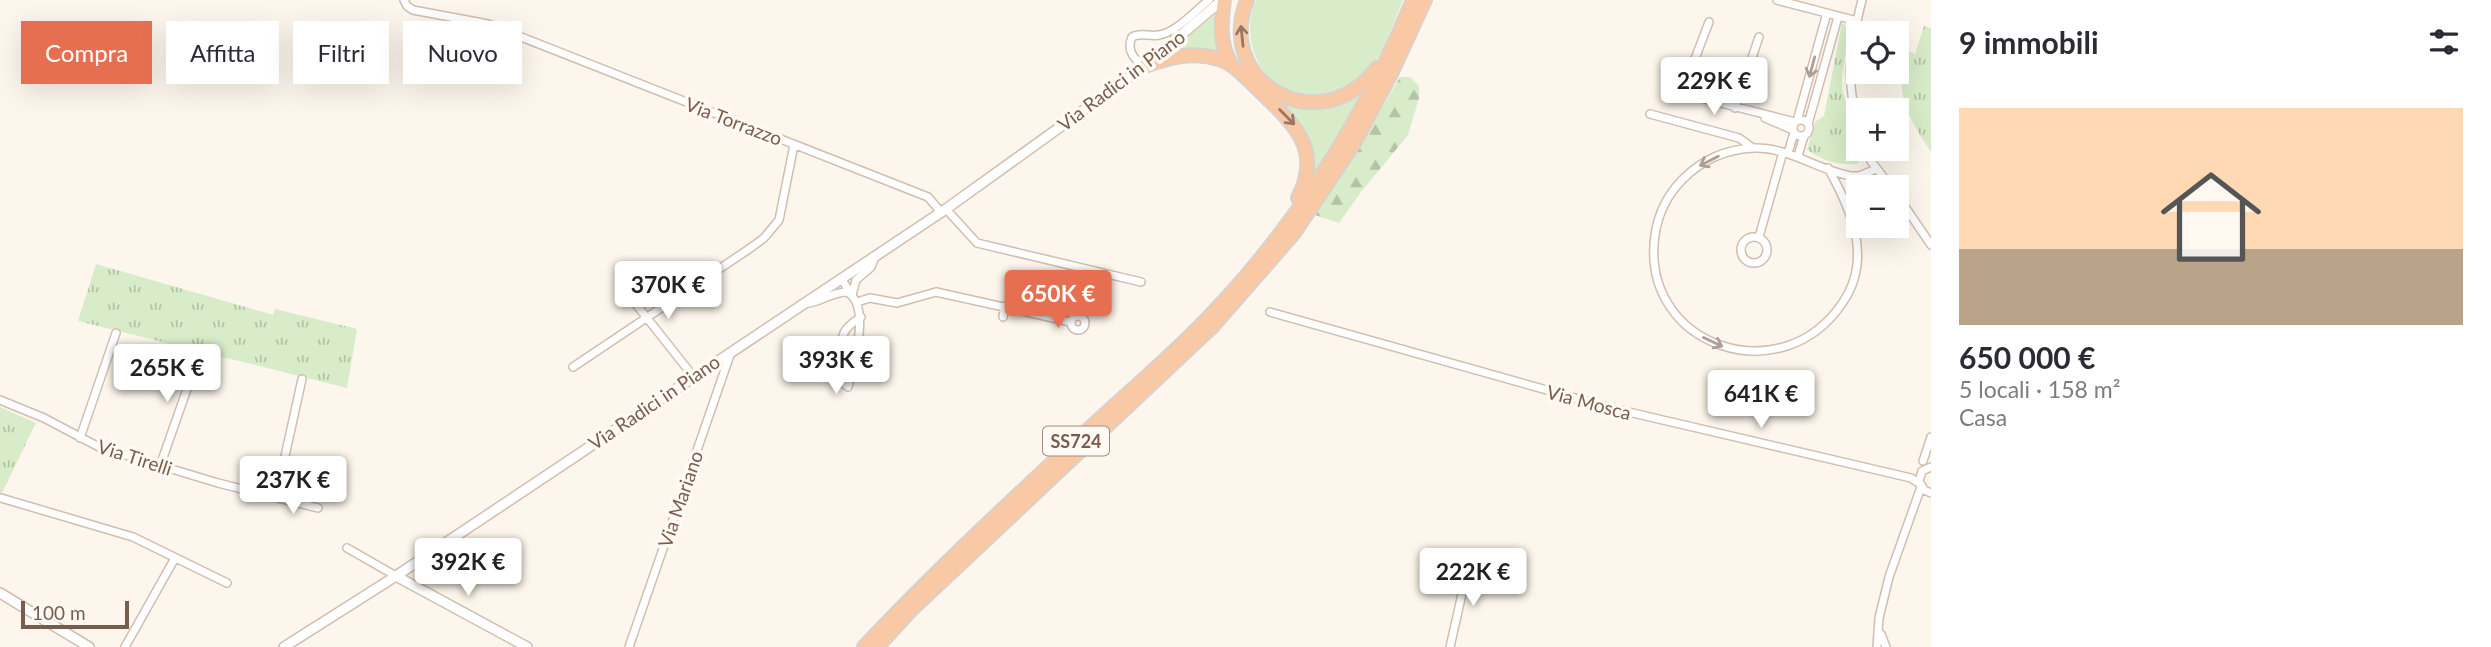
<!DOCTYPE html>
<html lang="it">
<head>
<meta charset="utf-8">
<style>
	:root { --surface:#fff; --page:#f7f7f7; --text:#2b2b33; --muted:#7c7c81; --accent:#e76f51 }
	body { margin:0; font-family:Lato,sans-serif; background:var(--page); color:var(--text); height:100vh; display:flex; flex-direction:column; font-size:26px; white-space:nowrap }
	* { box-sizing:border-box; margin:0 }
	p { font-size:23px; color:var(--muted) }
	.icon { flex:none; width:38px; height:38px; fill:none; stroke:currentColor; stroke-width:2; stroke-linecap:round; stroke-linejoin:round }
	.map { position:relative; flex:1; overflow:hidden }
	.details { display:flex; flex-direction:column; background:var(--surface); width:560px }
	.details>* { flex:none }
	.guide { position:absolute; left:21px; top:21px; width:665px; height:63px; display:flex; gap:14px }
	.controls { position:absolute; left:1846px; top:21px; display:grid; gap:14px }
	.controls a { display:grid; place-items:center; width:63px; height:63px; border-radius:0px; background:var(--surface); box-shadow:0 7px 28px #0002; font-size:35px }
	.scale { position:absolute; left:21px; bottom:18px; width:108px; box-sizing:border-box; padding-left:7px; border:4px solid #7a5c4d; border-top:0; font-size:19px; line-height:24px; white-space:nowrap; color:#7a5c4d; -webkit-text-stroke:5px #fffaf3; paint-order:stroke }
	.price { position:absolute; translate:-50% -60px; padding:0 16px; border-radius:7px; background:#fff; color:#222; font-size:23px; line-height:46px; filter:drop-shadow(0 2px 4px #0008) }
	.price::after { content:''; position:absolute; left:50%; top:42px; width:21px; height:16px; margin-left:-10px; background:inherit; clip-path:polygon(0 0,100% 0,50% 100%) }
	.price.active { background:var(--accent); color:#fff }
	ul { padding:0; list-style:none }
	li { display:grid; align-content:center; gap:14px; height:371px; padding:0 28px }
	li span { display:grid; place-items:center; height:217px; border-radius:0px; color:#555 }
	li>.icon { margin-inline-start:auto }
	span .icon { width:126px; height:126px; fill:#fffc; stroke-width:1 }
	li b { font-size:30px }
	h2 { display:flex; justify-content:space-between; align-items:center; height:84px; padding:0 28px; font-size:30px }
	.tag { padding:0 24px; border-radius:0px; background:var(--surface); box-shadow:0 7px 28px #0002; font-size:24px; line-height:63px }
	.tag.active { background:var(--accent); color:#fff }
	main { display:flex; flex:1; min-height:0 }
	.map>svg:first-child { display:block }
	.grass { fill:#d8ecc9 }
	.forest { fill:url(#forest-firs) }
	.park { fill:url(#park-tufts) }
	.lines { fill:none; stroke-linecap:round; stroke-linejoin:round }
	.minor-casing { stroke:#d1beb0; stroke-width:10 }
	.tertiary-casing { stroke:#d1beb0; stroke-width:12 }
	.trunk-casing { stroke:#dad1cd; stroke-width:16 }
	.minor { stroke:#fff; stroke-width:7 }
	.tertiary { stroke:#fff; stroke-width:9 }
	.trunk { stroke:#f9c8a4; stroke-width:12 }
	.oneway { stroke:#9a7763 }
	.oneway2 { stroke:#af9d94 }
	.labels { text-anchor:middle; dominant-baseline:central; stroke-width:7; stroke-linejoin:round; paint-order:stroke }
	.shield { fill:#fffaf3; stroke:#a28b7f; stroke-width:2 }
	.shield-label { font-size:18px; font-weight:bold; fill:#7a5c4d }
	.street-label { font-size:19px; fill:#7a5c4d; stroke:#fffaf3 }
</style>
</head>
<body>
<main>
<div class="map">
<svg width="1931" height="647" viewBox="0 0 1931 647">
	<defs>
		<pattern id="forest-firs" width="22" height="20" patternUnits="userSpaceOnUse" patternTransform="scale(1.75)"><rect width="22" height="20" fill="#d8ecc9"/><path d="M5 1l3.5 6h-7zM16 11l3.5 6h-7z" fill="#b4c2a5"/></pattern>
		<pattern id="park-tufts" width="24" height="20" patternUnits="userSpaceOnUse" patternTransform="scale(1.75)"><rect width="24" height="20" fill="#d8ecc9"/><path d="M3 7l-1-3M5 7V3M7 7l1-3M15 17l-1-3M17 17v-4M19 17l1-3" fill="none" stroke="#b4c2a5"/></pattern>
	</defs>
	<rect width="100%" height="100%" fill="#fdf6ec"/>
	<!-- grass -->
	<path class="grass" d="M1256,0H1403C1391,28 1381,64 1356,84C1329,105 1279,97 1261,67C1249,48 1246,20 1256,0Z
		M1218,12L1222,54L1208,50L1171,51Z
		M1364,90L1312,176C1311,138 1306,132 1283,103C1322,110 1331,112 1364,90Z"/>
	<!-- forest -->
	<path class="forest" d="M1400,77H1410L1419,86V98L1408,135L1361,192L1339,223L1312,214L1361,144Z"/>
	<!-- park -->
	<path class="park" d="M1842,23L1847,26L1849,30L1842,77V89L1862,156L1857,164C1838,166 1822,160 1807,150L1815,122L1824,116Z
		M1924,26L1931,28V152C1906,114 1896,96 1904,49L1915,54Z
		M96,264L273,315L275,309L357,329L347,388L78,321Z
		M0,407L36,423L0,497Z"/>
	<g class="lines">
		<!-- minor casing -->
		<g class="minor-casing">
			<path id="minor" d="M404,0L407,6L413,10L488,24L928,197L941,212
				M1777,0L1857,21
				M1145,66C1134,60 1126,50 1132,37C1141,32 1149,37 1159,35C1177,32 1195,11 1209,0
				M1674,91L1795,122
				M1682,93L1709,22
				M1735,108L1759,37
				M1650,114L1739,138L1753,148
				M1765,118L1793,130
				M1793 128a8 8 0 1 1 16 0a8 8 0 1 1-16 0Z
				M1858,120C1844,80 1852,40 1862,0
				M1797,121L1827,13
				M1808,124L1838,17
				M1867,149L1871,161L1891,187
				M1788,153L1794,133
				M1798,156L1804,136
				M1828,168C1851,209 1873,258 1843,302C1782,395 1639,346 1655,235C1658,214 1668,194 1683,179C1702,160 1727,149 1754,148C1789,147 1817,170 1851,176H1859L1876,169
				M1897,195L1931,245
				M946,209L977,243L1141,282
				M1759,237L1783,152
				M1741 250a13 13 0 1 1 26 0a13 13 0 1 1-26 0Z
				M842,280L852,295L856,280L871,267L875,257
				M620,284L693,376
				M857,302L870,298L897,303L936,292L1071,322
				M802,304C819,304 830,292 847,292C872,306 853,363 848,387C833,376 838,349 844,333C847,326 855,321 861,317
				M1270,312L1607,407L1911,478L1920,484
				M1071 323a7 7 0 1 1 14 0a7 7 0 1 1-14 0Z
				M1003,317L1005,306
				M573,367L749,249L764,238L779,220L794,145
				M0,400L44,418L99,447L218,483L318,508
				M80,438L116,333
				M1923,461L1931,437
				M160,466L200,352
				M1931,467L1922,471L1919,481L1924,490L1931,493
				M276,497L302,379
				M1,498L133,537L227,583
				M347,548L396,576
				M1881,634L1886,647
				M125,647L175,558
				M629,647L731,352
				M1450,647L1469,563
				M1877,647L1879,618L1889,577L1921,487"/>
		</g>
		<!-- tertiary casing -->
		<g class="tertiary-casing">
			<path id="tertiary" d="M396,576L527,647
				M0,593L89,647
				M284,647L396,576L946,209L1145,66L1222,0"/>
		</g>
		<!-- trunk casing -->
		<g class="trunk-casing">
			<path id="trunk" d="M1224,0C1221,24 1219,42 1231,64
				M1247,0C1214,83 1320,143 1377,68
				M1145,66C1171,57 1192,51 1219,59C1236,65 1248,80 1261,92C1294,124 1323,150 1298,198
				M864,647C940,566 1022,491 1103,416C1137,385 1172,355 1204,322C1294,230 1364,119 1413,0
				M877,647L911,610L1212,327L1294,233L1354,143L1391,74L1425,0"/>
		</g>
		<!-- minor -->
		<use href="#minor" class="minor"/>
		<!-- tertiary -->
		<use href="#tertiary" class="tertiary"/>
		<!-- trunk -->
		<use href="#trunk" class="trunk"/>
	</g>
	<!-- one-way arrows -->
	<defs><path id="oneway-shaft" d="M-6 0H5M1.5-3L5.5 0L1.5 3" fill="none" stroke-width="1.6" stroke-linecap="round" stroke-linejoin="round" transform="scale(1.75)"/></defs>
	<g class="oneway">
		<use href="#oneway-shaft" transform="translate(1242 36) rotate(-96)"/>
		<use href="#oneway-shaft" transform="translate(1287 117) rotate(45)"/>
	</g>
	<g class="oneway2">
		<use href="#oneway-shaft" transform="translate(1812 67) rotate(105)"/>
		<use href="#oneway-shaft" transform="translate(1709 161) rotate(153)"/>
		<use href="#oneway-shaft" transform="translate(1713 342) rotate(25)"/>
	</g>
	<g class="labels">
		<!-- shield labels -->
		<rect class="shield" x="1043" y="426.5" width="66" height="29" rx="5"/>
		<g class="shield-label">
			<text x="1076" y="441">SS724</text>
		</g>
		<!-- street labels -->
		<g class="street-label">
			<text transform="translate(1121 80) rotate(-37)">Via Radici in Piano</text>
			<text transform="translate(734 121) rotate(21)">Via Torrazzo</text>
			<text transform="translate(654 402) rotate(-34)">Via Radici in Piano</text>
			<text transform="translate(1589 402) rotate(15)">Via Mosca</text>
			<text transform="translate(135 457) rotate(18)">Via Tirelli</text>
			<text transform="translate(680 499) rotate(-71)">Via Mariano</text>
		</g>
	</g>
</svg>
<div class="controls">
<a><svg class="icon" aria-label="locate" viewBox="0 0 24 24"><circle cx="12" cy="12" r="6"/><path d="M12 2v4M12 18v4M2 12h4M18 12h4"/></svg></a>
<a>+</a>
<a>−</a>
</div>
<div class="scale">100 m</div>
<b class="price" style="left:1714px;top:117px">229K €</b>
<b class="price" style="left:668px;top:321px">370K €</b>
<b class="price active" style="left:1058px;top:330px">650K €</b>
<b class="price" style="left:836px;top:396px">393K €</b>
<b class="price" style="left:167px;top:404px">265K €</b>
<b class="price" style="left:1761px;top:430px">641K €</b>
<b class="price" style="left:293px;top:516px">237K €</b>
<b class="price" style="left:468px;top:598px">392K €</b>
<b class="price" style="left:1473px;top:608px">222K €</b>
<div class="guide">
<a class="tag active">Compra</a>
<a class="tag">Affitta</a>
<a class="tag">Filtri</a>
<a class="tag">Nuovo</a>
</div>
</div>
<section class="details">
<h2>9 immobili<svg class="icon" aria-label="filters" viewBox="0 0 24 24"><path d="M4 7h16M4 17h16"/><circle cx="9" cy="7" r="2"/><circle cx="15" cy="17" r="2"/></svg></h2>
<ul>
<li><span style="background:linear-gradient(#ffd9b3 65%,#b9a48a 0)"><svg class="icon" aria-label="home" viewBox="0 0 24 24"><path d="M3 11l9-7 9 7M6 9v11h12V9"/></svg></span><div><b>650 000 €</b><p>5 locali · 158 m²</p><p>Casa</p></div></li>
</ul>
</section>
</main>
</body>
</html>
